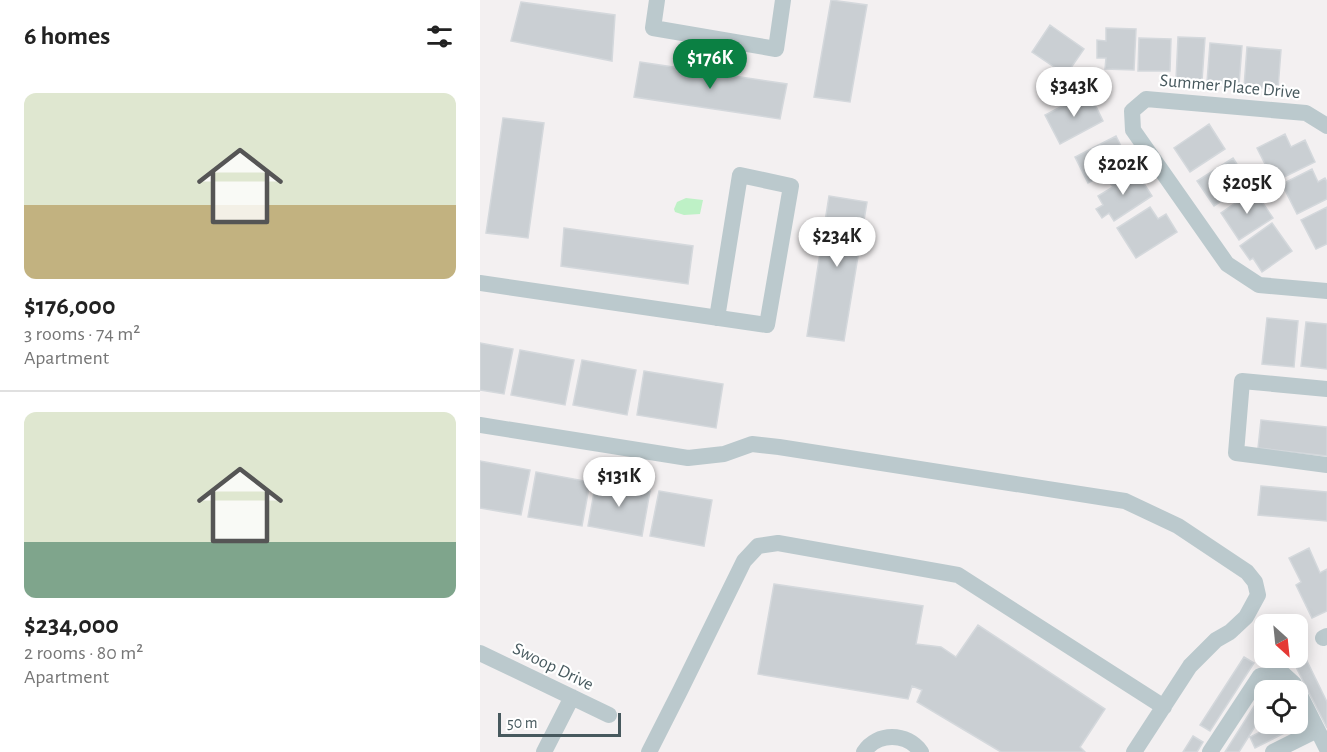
<!DOCTYPE html>
<html lang="en">
<head>
<meta charset="utf-8">
<style>
	:root { --surface:#fff; --page:#f6f6f6; --text:#222; --muted:#767676; --line:#e0e0e0; --accent:#0b8043 }
	body { margin:0; font-family:"Alegreya Sans",sans-serif; background:var(--page); color:var(--text); height:100vh; display:flex; flex-direction:column; font-size:22px; white-space:nowrap }
	* { box-sizing:border-box; margin:0 }
	p { font-size:20px; color:var(--muted) }
	.icon { flex:none; width:33px; height:33px; fill:none; stroke:currentColor; stroke-width:2; stroke-linecap:round; stroke-linejoin:round }
	.map { position:relative; flex:1; overflow:hidden }
	.details { display:flex; flex-direction:column; background:var(--surface); width:480px }
	.details>* { flex:none }
	.needle { width:39px; rotate:153deg }
	.tools { position:absolute; left:774px; top:614px; display:grid; gap:12px }
	.tools a { display:grid; place-items:center; width:54px; height:54px; border-radius:12px; background:var(--surface); box-shadow:0 3px 15px #0003; font-size:30px }
	.scale { position:absolute; left:18px; bottom:15px; width:123px; box-sizing:border-box; padding-left:6px; border:3px solid #47595e; border-top:0; font-size:16px; line-height:21px; white-space:nowrap; color:#47595e; -webkit-text-stroke:4px #fff; paint-order:stroke }
	.price { position:absolute; translate:-50% -51px; padding:0 14px; border-radius:21px; background:#fff; color:#222; font-size:20px; line-height:39px; filter:drop-shadow(0 2px 3px #0008) }
	.price::after { content:''; position:absolute; left:50%; top:36px; width:18px; height:14px; margin-left:-9px; background:inherit; clip-path:polygon(0 0,100% 0,50% 100%) }
	.price.current { background:var(--accent); color:#fff }
	ul { padding:0; list-style:none }
	li { display:grid; align-content:center; gap:12px; height:318px; padding:0 24px }
	li+li { border-top:2px solid var(--line) }
	li span { display:grid; place-items:center; height:186px; border-radius:12px; color:#555 }
	li>.icon { margin-inline-start:auto }
	span .icon { width:108px; height:108px; fill:#fffc; stroke-width:1 }
	li b { font-size:26px }
	h2 { display:flex; justify-content:space-between; align-items:center; height:72px; padding:0 24px; font-size:26px }
	main { display:flex; flex:1; min-height:0 }
	.map>svg:first-child { display:block }
	.green { fill:#bef1c6 }
	.building { fill:#cacfd3; stroke:#d4d8dc; stroke-width:1.5 }
	.lines { fill:none; stroke-linecap:round; stroke-linejoin:round }
	.minor { stroke:#bbc9cd; stroke-width:16 }
	.labels { text-anchor:middle; dominant-baseline:central; stroke-width:4.5; stroke-linejoin:round; paint-order:stroke }
	.street-label { font-size:18px; fill:#47595e; stroke:#fff }
</style>
</head>
<body>
<main>
<section class="details">
<h2>6 homes<svg class="icon" aria-label="filters" viewBox="0 0 24 24"><path d="M4 7h16M4 17h16"/><circle cx="9" cy="7" r="2"/><circle cx="15" cy="17" r="2"/></svg></h2>
<ul>
<li><span style="background:linear-gradient(#dfe7d0 60%,#c2b280 0)"><svg class="icon" aria-label="home" viewBox="0 0 24 24"><path d="M3 11l9-7 9 7M6 9v11h12V9"/></svg></span><div><b>$176,000</b><p>3 rooms · 74 m²</p><p>Apartment</p></div></li>
<li><span style="background:linear-gradient(#dfe7d0 70%,#7fa58c 0)"><svg class="icon" aria-label="home" viewBox="0 0 24 24"><path d="M3 11l9-7 9 7M6 9v11h12V9"/></svg></span><div><b>$234,000</b><p>2 rooms · 80 m²</p><p>Apartment</p></div></li>
</ul>
</section>
<div class="map">
<svg width="847" height="752" viewBox="0 0 847 752">
	<rect width="100%" height="100%" fill="#f3f0f1"/>
	<!-- green -->
	<path class="green" d="M206,198L223,200L220,214L204,215L195,212L194,209L197,202Z"/>
	<!-- building -->
	<path class="building" d="M351,0L387,5L370,102L334,97Z
		M41,2L135,15L132,61L31,41Z
		M570,25L604,49L586,75L552,52Z
		M626,28L656,29L654,70L625,69L626,58H617V40L626,41Z
		M698,37L725,38L722,81L696,80Z
		M659,38L691,39L690,71H658Z
		M730,43L762,46L759,85L727,82Z
		M767,47L801,50L798,89L764,87Z
		M160,62L307,84L300,119L154,97Z
		M609,92L623,121L580,144L565,115Z
		M23,118L64,123L48,238L6,233Z
		M729,124L745,149L710,172L694,148Z
		M805,134L811,147L825,140L835,162L794,182L777,148Z
		M636,136L649,162L608,183L595,157Z
		M753,158L769,183L734,206L717,181Z
		M832,169L838,182L845,178L847,182V199L817,214L802,184Z
		M656,171L672,196L634,221L629,213L622,218L616,209L623,205L618,196L633,187L629,182L641,174L644,179Z
		M774,190L793,218L759,240L741,213Z
		M349,196L387,202L364,341L327,336Z
		M670,207L678,219L686,214L697,232L656,258L637,228Z
		M847,207V244L836,249L821,220Z
		M792,223L812,251L782,272L773,258L770,260L760,246Z
		M84,228L213,246L208,284L81,266Z
		M787,318L818,321L814,367L782,364Z
		M826,322L847,324V369L821,366Z
		M0,343L33,349L24,394L0,390Z
		M40,350L94,360L85,405L31,395Z
		M102,360L156,370L147,415L93,405Z
		M164,371L243,384L236,428L157,415Z
		M781,420L847,427V456L778,448Z
		M0,461L50,470L41,515L0,508Z
		M56,472L110,482L102,526L48,517Z
		M116,481L170,491L162,536L108,526Z
		M781,486L847,492V521L778,515Z
		M179,491L232,500L224,546L170,536Z
		M829,548L840,573L847,569V611L832,618L816,585L821,582L809,558Z
		M294,584L443,606L436,644L461,647L476,657L498,625L625,709L600,747L605,752H521L437,702L442,690L432,686L428,699L278,674Z
		M764,657L774,663L730,731L720,725Z
		M827,661L847,702V728L816,667Z
		M785,689L787,690H784V712L759,752H745Z
		M798,723H816L818,726L775,748L770,737Z
		M713,736L723,742L717,752H703Z"/>
	<g class="lines">
		<!-- minor -->
		<path class="minor" d="M177,0L173,28L296,49L303,0
			M847,126L826,113L666,99L652,111L653,130L747,264L779,285L847,291
			M0,283L287,325L311,186L260,175L237,318
			M847,389L762,381L756,453L847,465
			M0,425L208,458L244,454L272,444L299,447L645,501L698,526L767,572L775,582L778,595L766,617L750,632L736,640L710,666L654,752
			M843,638L847,636
			M0,653L129,715
			M818,691L847,749
			M64,752L92,697
			M169,752L200,691L264,561L278,546L298,543L478,575L684,707
			M384,752C397,732 427,732 441,752
			M730,752L780,676L802,673L814,684L817,690
			M793,752L837,730"/>
	</g>
	<g class="labels">
		<!-- street labels -->
		<g class="street-label">
			<text transform="translate(750 87) rotate(5)">Summer Place Drive</text>
			<text transform="translate(73 667) rotate(26)">Swoop Drive</text>
		</g>
	</g>
</svg>
<div class="tools">
<a><svg class="needle" viewBox="-14 -14 28 28"><path d="M0-13l5 13h-10z" fill="#e53935"/><path d="M0 13l5-13h-10z" fill="#767676"/></svg></a>
<a><svg class="icon" aria-label="locate" viewBox="0 0 24 24"><circle cx="12" cy="12" r="6"/><path d="M12 2v4M12 18v4M2 12h4M18 12h4"/></svg></a>
</div>
<div class="scale">50 m</div>
<b class="price current" style="left:230px;top:90px">$176K</b>
<b class="price" style="left:594px;top:118px">$343K</b>
<b class="price" style="left:643px;top:196px">$202K</b>
<b class="price" style="left:767px;top:215px">$205K</b>
<b class="price" style="left:357px;top:268px">$234K</b>
<b class="price" style="left:139px;top:508px">$131K</b>
</div>
</main>
</body>
</html>
